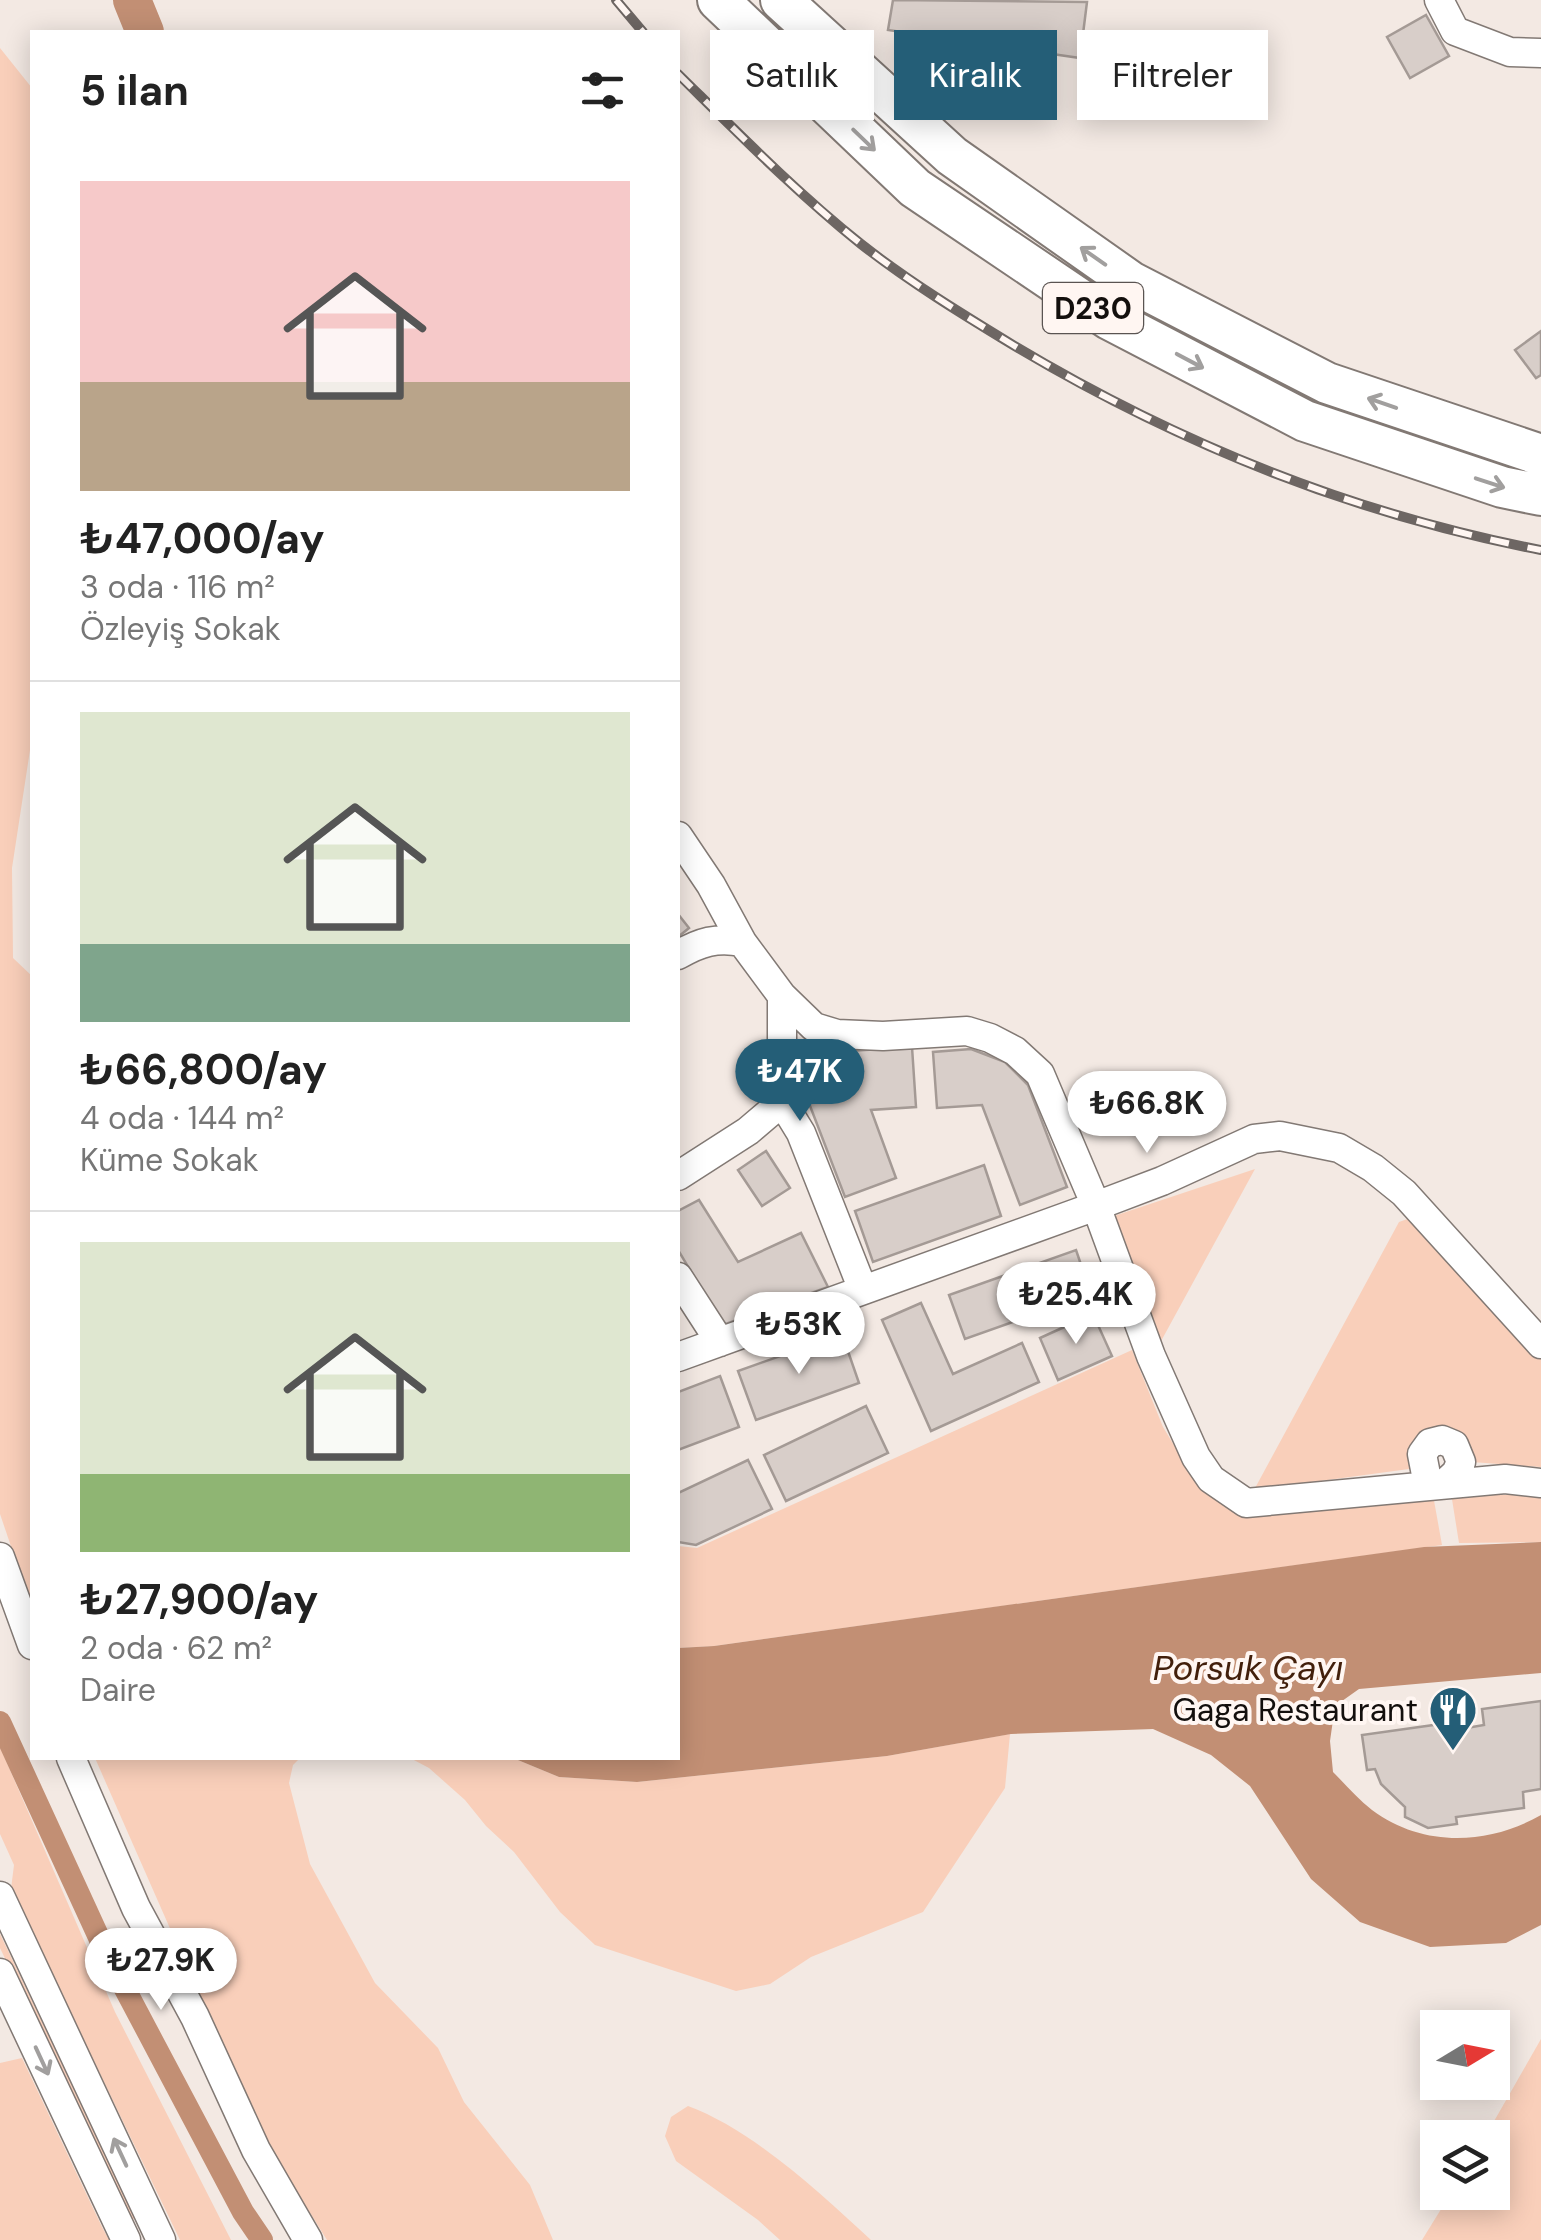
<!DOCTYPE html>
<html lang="tr">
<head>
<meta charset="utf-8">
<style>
	:root { --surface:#fff; --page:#f6f6f6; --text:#222; --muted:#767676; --line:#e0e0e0; --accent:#245e77 }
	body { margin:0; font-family:"DM Sans",sans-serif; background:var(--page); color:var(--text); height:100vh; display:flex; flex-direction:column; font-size:38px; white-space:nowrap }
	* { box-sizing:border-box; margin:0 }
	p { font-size:32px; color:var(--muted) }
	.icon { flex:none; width:55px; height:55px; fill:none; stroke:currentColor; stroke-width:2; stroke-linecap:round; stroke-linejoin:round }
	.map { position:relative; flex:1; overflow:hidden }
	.drawer { position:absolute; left:30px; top:30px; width:650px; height:1730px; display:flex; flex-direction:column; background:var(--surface); border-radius:0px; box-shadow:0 5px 25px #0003 }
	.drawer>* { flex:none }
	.hud { position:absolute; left:710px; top:30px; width:680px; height:90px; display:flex; gap:20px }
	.needle { width:65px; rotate:80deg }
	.buttons { position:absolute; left:1420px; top:2010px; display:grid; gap:20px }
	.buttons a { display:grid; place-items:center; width:90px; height:90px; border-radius:0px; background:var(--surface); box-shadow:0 5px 25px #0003; font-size:50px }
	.price { position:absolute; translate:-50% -85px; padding:0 22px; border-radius:35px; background:#fff; color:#222; font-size:32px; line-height:65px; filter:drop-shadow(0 2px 5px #0008) }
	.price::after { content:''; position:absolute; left:50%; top:60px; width:30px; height:22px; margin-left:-15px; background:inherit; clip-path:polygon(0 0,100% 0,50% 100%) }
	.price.current { background:var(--accent); color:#fff }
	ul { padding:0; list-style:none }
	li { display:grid; align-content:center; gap:20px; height:530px; padding:0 50px }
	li+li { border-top:2px solid var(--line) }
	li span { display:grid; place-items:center; height:310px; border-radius:0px; color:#555 }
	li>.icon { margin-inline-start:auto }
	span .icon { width:180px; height:180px; fill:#fffc; stroke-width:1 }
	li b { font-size:42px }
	h2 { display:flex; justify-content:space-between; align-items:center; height:120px; padding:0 50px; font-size:42px }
	.chip { padding:0 35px; border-radius:0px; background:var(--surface); box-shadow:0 5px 25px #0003; font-size:35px; line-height:90px }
	.chip.current { background:var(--accent); color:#fff }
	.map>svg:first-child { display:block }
	.green { fill:#f9cfba }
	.water { fill:#c28f74 }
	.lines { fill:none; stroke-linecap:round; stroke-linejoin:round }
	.canal { stroke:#c28f74; stroke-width:22 }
	.river { stroke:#c28f74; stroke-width:38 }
	.building { fill:#d8cec9; stroke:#a49a95; stroke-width:2.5 }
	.minor-casing { stroke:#827974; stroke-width:31 }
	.highway-casing { stroke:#827974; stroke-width:44 }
	.minor { stroke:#fff; stroke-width:28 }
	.highway { stroke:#fff; stroke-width:40 }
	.rail-casing { stroke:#6d6663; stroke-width:10 }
	.rail { stroke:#fff6f2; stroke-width:6; stroke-dasharray:19; stroke-linecap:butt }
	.oneway { stroke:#a19f9e }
	.labels { text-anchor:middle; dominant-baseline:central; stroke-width:8; stroke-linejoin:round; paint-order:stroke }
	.shield { fill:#fff6f2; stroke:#5a5452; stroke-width:2.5 }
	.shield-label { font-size:30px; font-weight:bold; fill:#130f0d }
	.poi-label { font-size:32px; fill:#130f0d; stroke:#fff6f2; text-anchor:end }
	.water-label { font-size:35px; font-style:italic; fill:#421f0b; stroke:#fff6f2 }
</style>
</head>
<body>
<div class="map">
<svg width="1541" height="2240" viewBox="0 0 1541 2240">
	<rect width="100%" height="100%" fill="#f3e9e3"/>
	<!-- green -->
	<path class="green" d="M0,48L32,88V737L12,868L13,958L32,976V1608L0,1514Z
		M1255,1169L1160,1343L1114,1216Z
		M1413,1217L1541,1359V1467L1472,1462L1463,1440L1412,1464L1409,1469L1254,1490L1399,1222Z
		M1132,1350L1163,1427L1195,1480L1245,1518L1433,1495L1442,1545L714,1646L678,1648V1546L697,1548Z
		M1451,1493L1541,1496V1542L1459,1543Z
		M1010,1734L1005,1788L923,1912L811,1957L770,1984L736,1991L595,1945L560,1912L514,1852L486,1826L465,1800L429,1768L410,1758H513L559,1777L637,1782L887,1756Z
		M0,1747L115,2012L231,2240H180L11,1889L14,1865L0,1834Z
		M95,1758H300L293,1765L289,1783L310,1864L375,1983L438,2048L464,2102L530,2185L553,2240H327L260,2133Z
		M0,1934L136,2218L131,2220L0,1948Z
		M1541,2039V2240H1422L1451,2193L1492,2192V2138L1485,2137Z
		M22,2058L102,2227L109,2240H0V2063Z
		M688,2106C753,2130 820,2193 871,2240H780L758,2220L676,2161L665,2136L671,2117Z"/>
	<!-- water -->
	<path class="water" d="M1541,1542V1673L1359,1689L1335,1706L1330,1741L1333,1772C1346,1785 1358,1799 1372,1810C1423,1848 1489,1845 1541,1815V1925L1506,1943L1430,1947L1360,1922L1311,1879L1250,1786L1211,1755L1153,1729L1011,1734L887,1756L637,1782L559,1777L513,1758H678V1648L714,1646L1424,1547Z"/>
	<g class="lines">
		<!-- canal -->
		<path class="canal" d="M0,1722L107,1955L243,2212L262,2240"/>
		<!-- river -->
		<path class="river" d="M132,0L145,32"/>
	</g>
	<!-- building -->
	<path class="building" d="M893,0L1087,2L1080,58L888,30Z
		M1426,15L1449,56L1410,78L1387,37Z
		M1541,331V375L1536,378L1515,350Z
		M678,914L689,928L678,937Z
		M912,1047L916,1107L871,1110L896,1178L845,1197L807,1098L812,1093L810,1064L851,1061L850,1051Z
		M971,1049L1005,1062L1028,1085L1067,1187L1020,1205L982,1105L937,1108L933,1052Z
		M766,1151L790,1188L762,1206L738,1170Z
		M984,1165L1001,1216L873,1262L855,1211Z
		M699,1200L738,1262L801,1233L828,1287L723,1325L678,1250V1211Z
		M1076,1250L1091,1294L965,1339L949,1295Z
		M921,1303L953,1374L1022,1343L1039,1382L931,1431L882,1320Z
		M1093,1314L1112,1356L1058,1380L1040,1338Z
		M842,1334L859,1383L756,1420L738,1371Z
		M720,1376L739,1427L678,1450V1392Z
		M866,1406L888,1453L786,1501L764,1455Z
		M748,1460L772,1509L696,1545L678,1542V1493Z
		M1541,1701V1789L1523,1792L1524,1808L1456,1817L1457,1824L1428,1828L1405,1817V1807L1381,1784L1375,1769L1367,1770L1362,1735L1448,1723L1449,1731L1484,1725L1482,1709Z"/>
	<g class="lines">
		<!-- minor casing -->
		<g class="minor-casing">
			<path id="minor" d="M1439,0L1455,31L1510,52L1541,53
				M678,836L711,885L742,942L782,996L814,1027L837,1034L883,1036L967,1031L990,1038L1015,1051L1040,1074L1096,1206L1151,1356L1196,1457L1211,1479L1246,1503L1505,1479L1541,1483
				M678,955C700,942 717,937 742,942
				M782,1102L801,1133L863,1290
				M678,1176L748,1131L782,1102V996
				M678,1277L720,1342
				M678,1357L1096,1206L1162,1181L1254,1139L1280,1136L1339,1148L1373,1168L1404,1193L1541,1344
				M1428,1485L1422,1454L1430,1443L1442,1440L1454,1445L1461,1462L1456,1473L1444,1484
				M0,1557L32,1645
				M71,1758L136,1908L195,2017L256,2150L308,2240
				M0,1896L161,2240
				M0,1973L126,2240"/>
		</g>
		<!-- highway casing -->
		<g class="highway-casing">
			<path id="highway" d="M718,0L915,188L1109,319L1305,421L1502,487L1541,495
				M781,0L952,156L1131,282L1327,383L1541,455"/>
		</g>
		<!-- minor -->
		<use href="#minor" class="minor"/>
		<!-- highway -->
		<use href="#highway" class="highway"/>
		<!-- rail casing -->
		<g class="rail-casing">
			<path id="rail" d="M616,0L643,32
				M678,74C737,132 796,192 861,244C908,281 962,314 1013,345C1177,443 1353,514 1541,550"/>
		</g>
		<!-- rail -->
		<use href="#rail" class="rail"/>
	</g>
	<!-- one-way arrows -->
	<defs><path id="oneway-shaft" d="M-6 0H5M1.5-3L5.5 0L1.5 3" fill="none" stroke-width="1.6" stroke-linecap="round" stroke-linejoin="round" transform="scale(2.5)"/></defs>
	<g class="oneway">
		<use href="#oneway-shaft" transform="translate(864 140) rotate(44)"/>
		<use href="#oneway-shaft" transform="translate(1093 256) rotate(-145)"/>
		<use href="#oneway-shaft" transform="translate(1190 361) rotate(28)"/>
		<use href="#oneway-shaft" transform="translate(1382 403) rotate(-161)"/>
		<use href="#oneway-shaft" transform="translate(1490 483) rotate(18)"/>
		<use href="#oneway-shaft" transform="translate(42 2061) rotate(65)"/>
		<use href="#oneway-shaft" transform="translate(120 2152) rotate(-115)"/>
	</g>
	<!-- icons -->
	<defs>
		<g id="restaurant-pin" transform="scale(2.5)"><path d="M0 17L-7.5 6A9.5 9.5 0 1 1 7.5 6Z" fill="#245e77" stroke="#fff6f2"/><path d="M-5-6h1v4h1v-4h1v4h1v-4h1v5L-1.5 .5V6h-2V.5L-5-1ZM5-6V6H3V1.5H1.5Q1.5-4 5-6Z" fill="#fff"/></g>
	</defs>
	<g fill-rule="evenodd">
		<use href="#restaurant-pin" x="1453" y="1710"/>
	</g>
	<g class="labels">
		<!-- shield labels -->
		<rect class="shield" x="1043" y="283" width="100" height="50" rx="8"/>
		<g class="shield-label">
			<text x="1093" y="308">D230</text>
		</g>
		<!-- poi labels -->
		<g class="poi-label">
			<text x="1418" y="1710">Gaga Restaurant</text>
		</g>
		<!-- water labels -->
		<g class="water-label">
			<text x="1248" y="1668">Porsuk Çayı</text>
		</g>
	</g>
</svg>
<div class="buttons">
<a><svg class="needle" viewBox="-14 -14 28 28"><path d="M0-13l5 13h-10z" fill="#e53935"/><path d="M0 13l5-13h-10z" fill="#767676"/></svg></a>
<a><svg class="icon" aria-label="layers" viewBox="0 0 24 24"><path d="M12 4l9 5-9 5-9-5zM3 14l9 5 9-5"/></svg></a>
</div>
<b class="price current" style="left:800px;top:1124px">₺47K</b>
<b class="price" style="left:1147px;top:1156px">₺66.8K</b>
<b class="price" style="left:1076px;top:1347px">₺25.4K</b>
<b class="price" style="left:799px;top:1377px">₺53K</b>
<b class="price" style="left:161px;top:2013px">₺27.9K</b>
<div class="hud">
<a class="chip">Satılık</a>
<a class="chip current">Kiralık</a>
<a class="chip">Filtreler</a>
</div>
<section class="drawer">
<h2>5 ilan<svg class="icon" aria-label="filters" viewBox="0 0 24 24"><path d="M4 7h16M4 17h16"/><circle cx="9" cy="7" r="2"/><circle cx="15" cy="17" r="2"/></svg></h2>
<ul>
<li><span style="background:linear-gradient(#f6c9c9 65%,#b9a48a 0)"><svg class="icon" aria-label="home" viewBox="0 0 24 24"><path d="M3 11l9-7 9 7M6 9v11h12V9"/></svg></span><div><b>₺47,000/ay</b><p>3 oda · 116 m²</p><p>Özleyiş Sokak</p></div></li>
<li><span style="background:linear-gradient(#dfe7d0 75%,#7fa58c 0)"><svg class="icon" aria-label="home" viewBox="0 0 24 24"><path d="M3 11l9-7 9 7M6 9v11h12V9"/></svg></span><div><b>₺66,800/ay</b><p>4 oda · 144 m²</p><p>Küme Sokak</p></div></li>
<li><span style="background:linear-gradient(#dfe7d0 75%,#8fb573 0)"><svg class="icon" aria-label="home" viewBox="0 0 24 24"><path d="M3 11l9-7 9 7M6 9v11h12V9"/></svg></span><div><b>₺27,900/ay</b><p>2 oda · 62 m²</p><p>Daire</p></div></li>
</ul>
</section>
</div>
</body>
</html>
